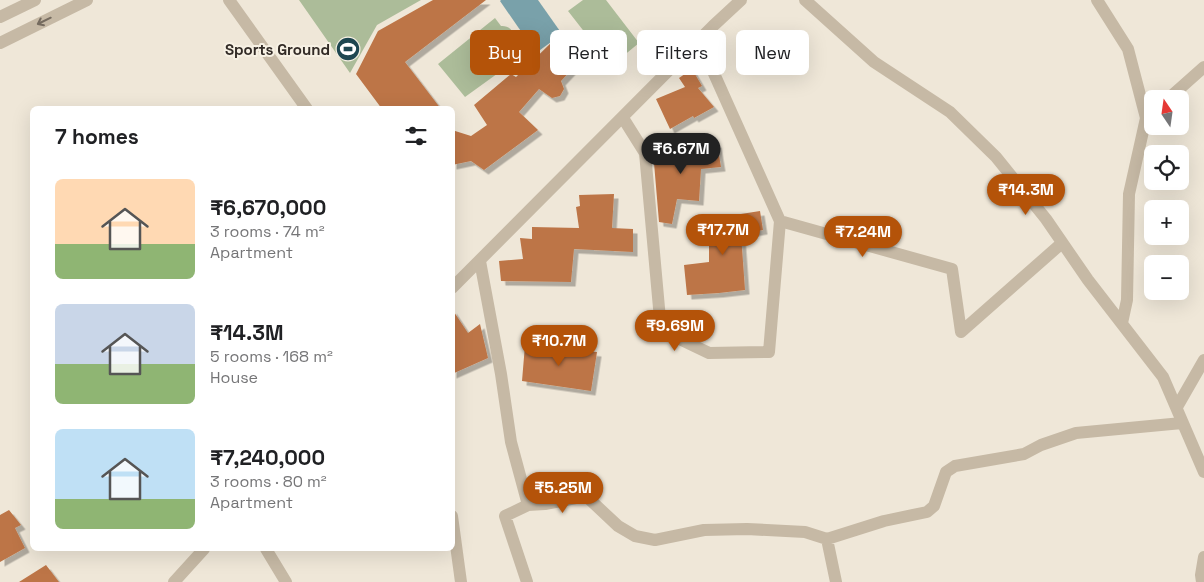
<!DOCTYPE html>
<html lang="en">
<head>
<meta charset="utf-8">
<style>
	:root { --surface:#fff; --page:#f6f6f6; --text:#202124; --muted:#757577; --accent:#b45309 }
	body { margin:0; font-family:"Space Grotesk",sans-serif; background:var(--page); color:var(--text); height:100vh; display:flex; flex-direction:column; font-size:19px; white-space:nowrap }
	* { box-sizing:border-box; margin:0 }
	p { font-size:16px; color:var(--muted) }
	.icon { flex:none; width:28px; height:28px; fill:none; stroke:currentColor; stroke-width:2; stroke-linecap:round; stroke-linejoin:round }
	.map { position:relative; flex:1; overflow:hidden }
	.side { position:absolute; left:30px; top:106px; width:425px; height:445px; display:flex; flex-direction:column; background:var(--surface); border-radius:8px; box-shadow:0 5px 20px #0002 }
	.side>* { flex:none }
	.banner { position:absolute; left:470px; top:30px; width:475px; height:45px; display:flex; gap:10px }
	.needle { width:32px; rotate:347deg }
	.tools { position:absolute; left:1144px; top:90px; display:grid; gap:10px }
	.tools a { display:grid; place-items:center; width:45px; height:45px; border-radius:8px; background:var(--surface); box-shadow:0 5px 20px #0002; font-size:25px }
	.price { position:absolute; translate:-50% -42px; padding:0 11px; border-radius:18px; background:var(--accent); color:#fff; font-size:16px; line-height:32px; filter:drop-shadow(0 1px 2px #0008) }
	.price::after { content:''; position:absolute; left:50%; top:30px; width:15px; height:11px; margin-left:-8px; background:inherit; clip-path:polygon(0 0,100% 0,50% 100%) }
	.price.on { background:#222; color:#fff }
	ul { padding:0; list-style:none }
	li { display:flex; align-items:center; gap:15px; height:125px; padding:0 25px }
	li span { display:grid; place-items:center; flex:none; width:140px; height:100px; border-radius:8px; color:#555 }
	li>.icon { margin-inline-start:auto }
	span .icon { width:60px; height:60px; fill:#fffc; stroke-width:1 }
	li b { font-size:21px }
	h2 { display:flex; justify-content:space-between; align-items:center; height:60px; padding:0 25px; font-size:21px }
	.pill { padding:0 18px; border-radius:8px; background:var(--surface); box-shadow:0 5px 20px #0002; font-size:18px; line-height:45px }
	.pill.on { background:var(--accent); color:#fff }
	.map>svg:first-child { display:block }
	.green { fill:#acbc99 }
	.water { fill:#79a1aa }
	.building { fill:#bd7547; filter:url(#shadow) }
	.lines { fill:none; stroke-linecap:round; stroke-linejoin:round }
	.minor { stroke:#c6b9a5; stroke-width:12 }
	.oneway { stroke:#756b5f }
	.labels { text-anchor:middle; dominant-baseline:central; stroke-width:4; stroke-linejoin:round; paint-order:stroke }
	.poi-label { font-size:15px; font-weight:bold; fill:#322b26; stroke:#f7f1e4; text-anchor:end }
</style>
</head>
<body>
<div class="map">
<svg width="1204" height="582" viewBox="0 0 1204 582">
	<defs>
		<filter id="shadow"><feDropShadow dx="4.5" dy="4.5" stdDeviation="0" flood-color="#0004"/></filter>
	</defs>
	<rect width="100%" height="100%" fill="#efe7d8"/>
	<!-- green -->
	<path class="green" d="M299,0H421L377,25L350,73Z
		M583,0H606L639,43L611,66L568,11Z
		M495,18L501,26C515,25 516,41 516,51L508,58L512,63L465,97L438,64Z"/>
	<!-- water -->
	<path class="water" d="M501,0H538L562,34L536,53L500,1Z"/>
	<!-- building -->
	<path class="building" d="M433,0H486L405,62L441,109H382L356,74L378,31Z
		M553,41L576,65L561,81L564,89L560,96L552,98L539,89L519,112L538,130L484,170L471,161L452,165V130L471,136L487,125L474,105L511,74L516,77Z
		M692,69L702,86L698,88L714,107L694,118L693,116L670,129L656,99L685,87L679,78Z
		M717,143L721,167L701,169L699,201L677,199L672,224L659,222L653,151Z
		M614,194L612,228L633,229V252L574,249L571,282L501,281L499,261L523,259L520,238L532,239V227L579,228L576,207L580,206L579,195Z
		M760,211L763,230L741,234L745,290L719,293L687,295L684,265L709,262V219Z
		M452,309L468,333L480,324L488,358L452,374Z
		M525,345L597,352L591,391L522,381Z
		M9,510L21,525L15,528L25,548L0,562V515Z
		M46,565L59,582H19Z"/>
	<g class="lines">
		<!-- minor -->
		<path class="minor" d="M229,0L307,109
			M805,0L874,62L950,112L996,157L1046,219L1088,280L1163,377L1204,472
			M1097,0L1128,49L1146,118
			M0,17L35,0
			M699,40L780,221L952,269L961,332L1062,243
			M0,43L87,0
			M1168,99L1204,67
			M623,118L645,153L661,330L709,353L769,352L780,221
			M480,261L501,374L511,442L528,505L545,504L586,496L618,526L635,536L655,540L704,530L747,529L805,532L827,539L836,582
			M452,288L713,26L741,0
			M1122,323L1127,300L1129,194L1146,118L1152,113
			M1177,407L1204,360
			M452,516L461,582
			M827,539L884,521L927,512L934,506L946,472L955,466L1024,454L1041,445L1076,433L1182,423
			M266,549L286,582
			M174,582L204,549
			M527,582L505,516L528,505
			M1202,582L1201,575L1204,557"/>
	</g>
	<!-- one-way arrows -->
	<defs><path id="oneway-shaft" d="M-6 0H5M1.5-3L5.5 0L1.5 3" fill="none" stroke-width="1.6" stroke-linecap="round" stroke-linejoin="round" transform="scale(1.25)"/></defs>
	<use class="oneway" href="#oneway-shaft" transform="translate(44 21) rotate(154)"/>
	<!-- icons -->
	<defs>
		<g id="stadium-disc" transform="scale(1.25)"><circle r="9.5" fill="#1e4650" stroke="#f7f1e4"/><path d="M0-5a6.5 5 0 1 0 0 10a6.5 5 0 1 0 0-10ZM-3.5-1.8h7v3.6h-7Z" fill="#fff"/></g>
	</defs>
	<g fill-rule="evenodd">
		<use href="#stadium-disc" x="348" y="49"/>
	</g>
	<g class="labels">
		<!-- poi labels -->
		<g class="poi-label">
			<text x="330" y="49">Sports Ground</text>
		</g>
	</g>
</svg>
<div class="tools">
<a><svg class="needle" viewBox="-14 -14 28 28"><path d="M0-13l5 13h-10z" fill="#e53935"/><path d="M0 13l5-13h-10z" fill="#757577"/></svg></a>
<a><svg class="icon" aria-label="locate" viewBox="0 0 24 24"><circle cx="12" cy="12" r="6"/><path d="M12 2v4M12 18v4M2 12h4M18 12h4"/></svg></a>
<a>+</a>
<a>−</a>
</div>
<b class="price on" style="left:681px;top:175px">₹6.67M</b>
<b class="price" style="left:1026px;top:216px">₹14.3M</b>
<b class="price" style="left:723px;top:256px">₹17.7M</b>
<b class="price" style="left:863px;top:258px">₹7.24M</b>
<b class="price" style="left:675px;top:352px">₹9.69M</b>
<b class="price" style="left:559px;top:367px">₹10.7M</b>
<b class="price" style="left:563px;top:514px">₹5.25M</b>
<div class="banner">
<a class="pill on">Buy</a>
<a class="pill">Rent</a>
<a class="pill">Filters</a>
<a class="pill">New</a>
</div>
<section class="side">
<h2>7 homes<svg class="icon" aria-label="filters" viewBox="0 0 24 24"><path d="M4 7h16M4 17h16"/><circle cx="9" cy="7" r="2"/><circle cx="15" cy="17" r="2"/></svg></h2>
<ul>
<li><span style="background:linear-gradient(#ffd9b3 65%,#8fb573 0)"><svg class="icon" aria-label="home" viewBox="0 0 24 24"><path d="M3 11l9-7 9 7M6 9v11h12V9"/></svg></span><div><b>₹6,670,000</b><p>3 rooms · 74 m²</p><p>Apartment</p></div></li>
<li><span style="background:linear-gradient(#c9d6e8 60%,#8fb573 0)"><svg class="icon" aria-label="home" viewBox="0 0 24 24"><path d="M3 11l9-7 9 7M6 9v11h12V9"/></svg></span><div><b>₹14.3M</b><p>5 rooms · 168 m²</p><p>House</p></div></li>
<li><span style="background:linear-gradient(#bfe0f5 70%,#8fb573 0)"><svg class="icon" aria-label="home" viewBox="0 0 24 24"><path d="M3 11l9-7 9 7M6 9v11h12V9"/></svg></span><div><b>₹7,240,000</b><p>3 rooms · 80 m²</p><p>Apartment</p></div></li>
</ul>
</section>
</div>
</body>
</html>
